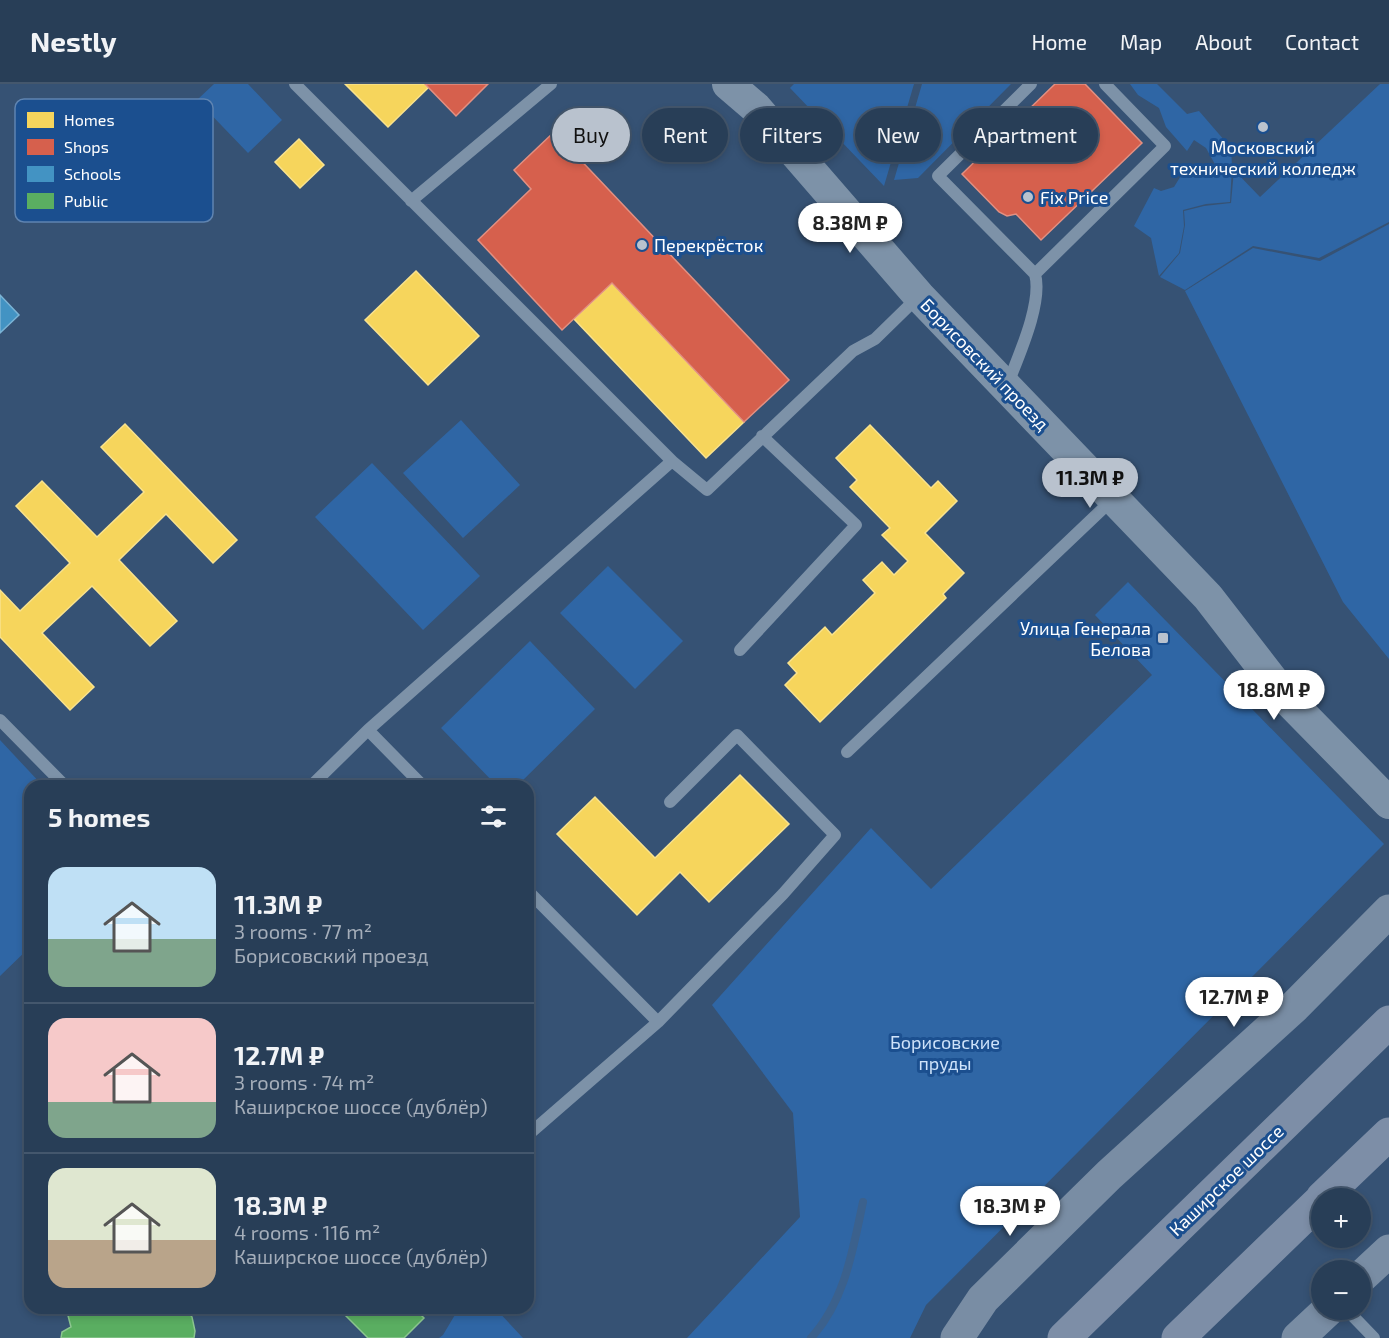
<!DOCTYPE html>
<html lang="en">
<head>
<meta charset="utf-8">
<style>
	:root { --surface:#283e57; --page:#30455d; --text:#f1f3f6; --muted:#a5aeba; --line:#44576d; --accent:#b9c2ce }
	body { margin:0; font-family:"Exo 2",sans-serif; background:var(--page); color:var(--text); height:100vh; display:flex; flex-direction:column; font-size:22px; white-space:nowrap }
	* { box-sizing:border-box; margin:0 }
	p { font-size:20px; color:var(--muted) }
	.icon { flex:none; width:33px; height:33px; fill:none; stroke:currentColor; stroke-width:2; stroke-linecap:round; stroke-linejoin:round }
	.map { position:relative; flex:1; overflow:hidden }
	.details { position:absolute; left:24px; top:696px; width:510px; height:534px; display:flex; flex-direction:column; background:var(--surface); border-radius:18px; box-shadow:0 3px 9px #0003,0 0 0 2px var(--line) }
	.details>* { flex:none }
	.banner { position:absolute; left:552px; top:24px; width:570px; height:54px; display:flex; gap:12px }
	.tools { position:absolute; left:1311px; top:1104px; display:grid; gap:12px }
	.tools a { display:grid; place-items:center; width:60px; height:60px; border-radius:50%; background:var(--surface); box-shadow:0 3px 9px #0003,0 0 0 2px var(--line); font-size:30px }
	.price { position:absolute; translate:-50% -51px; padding:0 14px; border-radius:21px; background:#fff; color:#222; font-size:20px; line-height:39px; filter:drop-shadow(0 2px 3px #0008) }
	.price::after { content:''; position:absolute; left:50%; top:36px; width:18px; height:14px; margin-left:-9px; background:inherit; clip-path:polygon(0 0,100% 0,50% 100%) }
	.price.active { background:var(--accent); color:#111 }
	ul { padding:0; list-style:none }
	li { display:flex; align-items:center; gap:18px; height:150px; padding:0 24px }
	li+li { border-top:2px solid var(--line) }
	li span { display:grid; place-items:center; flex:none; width:168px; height:120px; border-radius:18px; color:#555 }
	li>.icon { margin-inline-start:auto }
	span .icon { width:72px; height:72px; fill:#fffc; stroke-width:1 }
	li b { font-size:26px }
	h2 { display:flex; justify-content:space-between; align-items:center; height:72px; padding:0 24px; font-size:26px }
	.tag { padding:0 21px; border-radius:27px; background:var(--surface); box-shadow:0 3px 9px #0003,0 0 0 2px var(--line); font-size:21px; line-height:54px }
	.tag.active { background:var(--accent); color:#111 }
	header { display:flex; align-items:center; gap:36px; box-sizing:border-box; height:84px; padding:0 30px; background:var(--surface); border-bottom:2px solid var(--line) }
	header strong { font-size:28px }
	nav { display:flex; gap:33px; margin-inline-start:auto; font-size:21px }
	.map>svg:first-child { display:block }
	.green { fill:#2f66a5 }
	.homes { fill:#f6d55c; stroke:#f9e28d; stroke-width:1.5 }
	.shops { fill:#d6604d; stroke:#e29082; stroke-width:1.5 }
	.schools { fill:#4393c3; stroke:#7bb3d5; stroke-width:1.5 }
	.public { fill:#5aae61; stroke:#8cc690; stroke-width:1.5 }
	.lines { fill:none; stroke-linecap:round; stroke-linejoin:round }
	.stream { stroke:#3b618d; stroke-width:8 }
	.service { stroke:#7d92a8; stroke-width:12 }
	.tertiary { stroke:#7d92a8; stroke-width:32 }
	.secondary { stroke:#798da4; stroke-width:33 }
	.primary { stroke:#7d8ea7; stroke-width:33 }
	.poi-dot { fill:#b9c2ce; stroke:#1b4f8f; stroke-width:2 }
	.labels { text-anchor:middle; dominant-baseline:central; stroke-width:6; stroke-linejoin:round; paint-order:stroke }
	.poi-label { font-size:18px; fill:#fff; stroke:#1b4f8f; text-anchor:start }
	.street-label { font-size:18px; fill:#fff; stroke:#1b4f8f }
	.park-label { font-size:18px; fill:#cfe3fa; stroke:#1b4f8f }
	.key { fill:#1b4f8f; stroke:#5f84b1; stroke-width:1.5 }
	.key-label { font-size:16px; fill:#fff }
</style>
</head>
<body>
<header>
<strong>Nestly</strong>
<nav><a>Home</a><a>Map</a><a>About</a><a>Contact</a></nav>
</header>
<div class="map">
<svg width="1389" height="1254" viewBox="0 0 1389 1254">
	<rect width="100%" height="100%" fill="#365274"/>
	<!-- green -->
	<path class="green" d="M214,0H248L282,36L248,69L197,16Z
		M794,0H914L884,102L790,4Z
		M922,0H1011L918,94L894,96Z
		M1130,0H1157L1187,30L1199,27L1231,64L1232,82L1230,118L1206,120L1183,126L1184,142L1179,169L1159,192L1151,154L1134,142L1154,104L1161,107L1174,103L1185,85L1194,83L1207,89L1217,84L1206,64L1194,56L1187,67L1166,43L1159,24L1138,11Z
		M1380,0H1389V138L1319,174L1253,162L1185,206L1160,193L1180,169L1185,141L1184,127L1204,122L1231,119L1234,86L1260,113Z
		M1389,140V575L1343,518L1185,207L1253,164L1320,177Z
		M461,336L520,401L463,454L403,389Z
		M372,379L480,492L423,546L315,433Z
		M608,482L683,557L635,605L560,529Z
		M1128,498L1384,760L926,1221L910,1254H687L800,1133L793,1029L712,921L871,744L931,805L1152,591L1095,531Z
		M530,557L595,625L517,702H497L441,644Z
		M0,656L43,702H30V863L0,892Z
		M459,1224H495L523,1254H439L443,1251Z"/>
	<!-- homes -->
	<path class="homes" d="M345,0H425L428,4L388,43Z
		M299,55L324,81L300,104L275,78Z
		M416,187L479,252L428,301L365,236Z
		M612,199L744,338L706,374L574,235Z
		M125,340L237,456L213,479L166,430L119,476L177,537L150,562L92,502L42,549L94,603L70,626L0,553V506L20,527L70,479L16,422L42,397L97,453L144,408L101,363Z
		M870,341L931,404L938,397L957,417L925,449L964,489L943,510L946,514L820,638L785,601L797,589L788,579L825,543L832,551L875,509L863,496L882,478L894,491L908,477L882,451L890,444L850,403L857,396L836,374Z
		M740,691L789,740L709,818L680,788L637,831L557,750L595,713L655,774Z"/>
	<!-- shops -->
	<path class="shops" d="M425,0H488L456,32Z
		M1055,0H1085L1142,59L1041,156L1016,130L1007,132L999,128L962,90Z
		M554,48L789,296L744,338L612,199L562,246L478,156L531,105L514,86Z"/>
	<!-- schools -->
	<path class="schools" d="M0,211L19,231L0,249Z"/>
	<!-- public -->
	<path class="public" d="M66,1224H185L192,1233L195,1247L194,1254H61L62,1248L71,1243Z
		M338,1224H414L424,1234L404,1254H368Z"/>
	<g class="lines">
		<!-- stream -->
		<path class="stream" d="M811,1254C845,1217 853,1165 863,1118"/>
		<!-- service -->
		<path class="service" d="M295,0L672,377
			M1031,0L938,92L1035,190L1165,62L1105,0
			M411,117L551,0
			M1007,302C1018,273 1043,219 1035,190
			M740,566L856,441L762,352
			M0,636L65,702
			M368,646L423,702
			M847,668L1113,415
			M311,702L368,646L672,377L707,406L853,267L875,255L918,213
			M528,807L658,938
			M528,1051L658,938L783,810L835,751L737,651L670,718
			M1347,1226L1374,1254"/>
		<!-- tertiary -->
		<path class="tertiary" d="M728,0L756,24L919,212L1208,513L1287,615L1389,719"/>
		<!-- secondary -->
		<path class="secondary" d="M1360,1194L1389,1167
			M957,1254L983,1215L1109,1091L1295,922L1389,827
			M1298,1254L1328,1226"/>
		<!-- primary -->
		<path class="primary" d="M1322,1114L1389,1050
			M1064,1254L1389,938
			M1178,1254L1322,1115"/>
	</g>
	<!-- markers -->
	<g class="poi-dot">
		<circle cx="1263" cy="43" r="6"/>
		<circle cx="1028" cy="113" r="6"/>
		<circle cx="642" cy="161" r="6"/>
		<rect x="1157" y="548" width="12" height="12" rx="3"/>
	</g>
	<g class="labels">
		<!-- poi labels -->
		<g class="poi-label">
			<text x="1263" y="63" text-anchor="middle">Московский<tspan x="1263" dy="21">технический колледж</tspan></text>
			<text x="1040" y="113">Fix Price</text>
			<text x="654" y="161">Перекрёсток</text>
			<text x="1151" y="544" text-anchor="end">Улица Генерала<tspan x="1151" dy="21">Белова</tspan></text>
		</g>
		<!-- street labels -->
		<g class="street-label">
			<text transform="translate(985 280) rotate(46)">Борисовский проезд</text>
			<text transform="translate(1226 1096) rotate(-44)">Каширское шоссе</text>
		</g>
		<!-- park labels -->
		<g class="park-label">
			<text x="945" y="958">Борисовские<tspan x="945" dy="21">пруды</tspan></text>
		</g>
	</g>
	<!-- legend -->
	<rect x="15" y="15" width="198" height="123" rx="9" class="key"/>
	<rect x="27" y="28" width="27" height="16" fill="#f6d55c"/>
	<rect x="27" y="55" width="27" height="16" fill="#d6604d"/>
	<rect x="27" y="82" width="27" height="16" fill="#4393c3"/>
	<rect x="27" y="109" width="27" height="16" fill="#5aae61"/>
	<g class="key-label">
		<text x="64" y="42">Homes</text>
		<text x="64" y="69">Shops</text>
		<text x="64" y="96">Schools</text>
		<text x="64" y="123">Public</text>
	</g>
</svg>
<div class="tools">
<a>+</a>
<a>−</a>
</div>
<b class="price" style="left:850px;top:170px">8.38M ₽</b>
<b class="price active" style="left:1090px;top:425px">11.3M ₽</b>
<b class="price" style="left:1274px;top:637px">18.8M ₽</b>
<b class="price" style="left:1234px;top:944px">12.7M ₽</b>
<b class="price" style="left:1010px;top:1153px">18.3M ₽</b>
<div class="banner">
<a class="tag active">Buy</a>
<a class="tag">Rent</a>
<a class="tag">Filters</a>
<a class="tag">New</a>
<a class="tag">Apartment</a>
</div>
<section class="details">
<h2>5 homes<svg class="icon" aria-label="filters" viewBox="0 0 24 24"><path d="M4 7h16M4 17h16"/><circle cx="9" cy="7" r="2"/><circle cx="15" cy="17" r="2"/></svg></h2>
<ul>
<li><span style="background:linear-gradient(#bfe0f5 60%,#7fa58c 0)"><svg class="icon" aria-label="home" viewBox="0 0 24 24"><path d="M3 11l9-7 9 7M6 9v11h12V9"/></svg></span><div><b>11.3M ₽</b><p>3 rooms · 77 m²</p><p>Борисовский проезд</p></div></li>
<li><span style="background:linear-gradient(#f6c9c9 70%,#7fa58c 0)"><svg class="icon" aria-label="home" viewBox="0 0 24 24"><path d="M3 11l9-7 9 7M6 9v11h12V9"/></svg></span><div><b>12.7M ₽</b><p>3 rooms · 74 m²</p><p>Каширское шоссе (дублёр)</p></div></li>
<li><span style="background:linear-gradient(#dfe7d0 60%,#b9a48a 0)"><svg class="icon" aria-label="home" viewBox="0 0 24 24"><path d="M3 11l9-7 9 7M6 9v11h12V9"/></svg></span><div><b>18.3M ₽</b><p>4 rooms · 116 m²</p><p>Каширское шоссе (дублёр)</p></div></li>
</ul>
</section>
</div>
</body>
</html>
